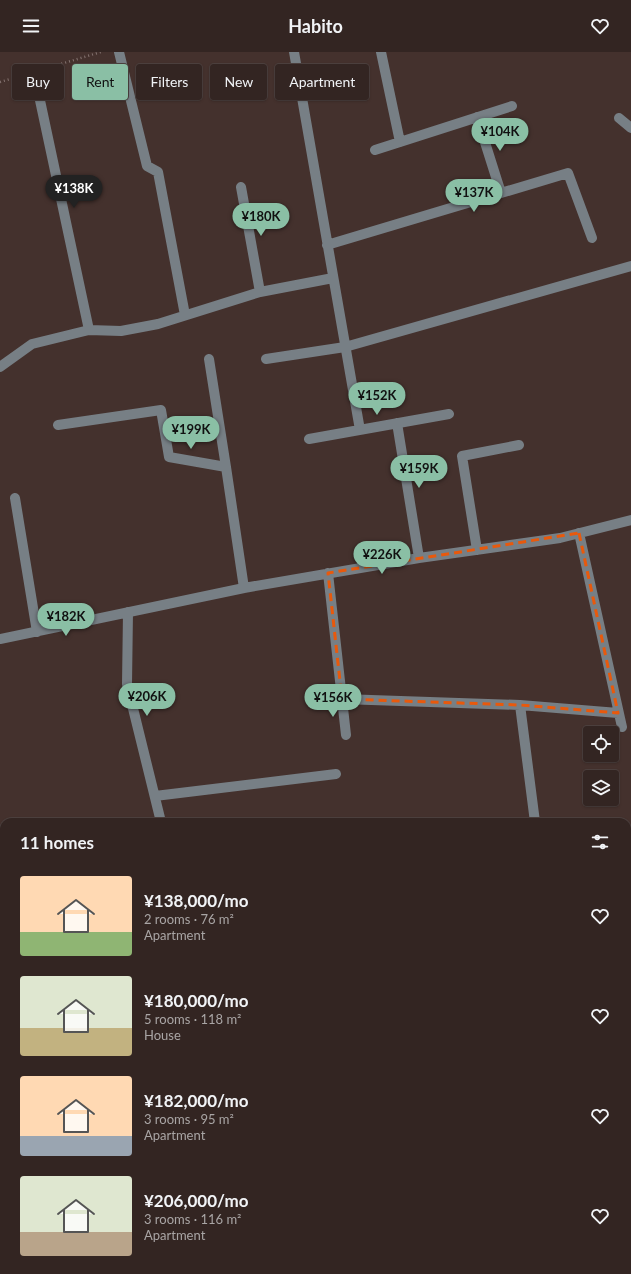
<!DOCTYPE html>
<html lang="en">
<head>
<meta charset="utf-8">
<style>
	:root { --surface:#332522; --page:#3e312f; --text:#f1f3f6; --muted:#a9a5a5; --line:#4e4240; --accent:#8abfa5 }
	body { margin:0; font-family:Lato,sans-serif; background:var(--page); color:var(--text); height:100vh; display:flex; flex-direction:column; font-size:15px; white-space:nowrap }
	* { box-sizing:border-box; margin:0 }
	p { font-size:13px; color:var(--muted) }
	.icon { flex:none; width:22px; height:22px; fill:none; stroke:currentColor; stroke-width:2; stroke-linecap:round; stroke-linejoin:round }
	.map { position:relative; flex:1; overflow:hidden }
	.details { position:absolute; left:0px; top:766px; width:631px; height:456px; display:flex; flex-direction:column; background:var(--surface); border-radius:12px 12px 0 0; box-shadow:0 1px 3px #0004,0 0 0 1px var(--line) }
	.details>* { flex:none }
	.banner { position:absolute; left:12px; top:12px; width:400px; height:36px; display:flex; gap:8px }
	.controls { position:absolute; left:583px; top:674px; display:grid; gap:8px }
	.controls a { display:grid; place-items:center; width:36px; height:36px; border-radius:4px; background:var(--surface); box-shadow:0 1px 3px #0004,0 0 0 1px var(--line); font-size:20px }
	.price { position:absolute; translate:-50% -34px; padding:0 9px; border-radius:14px; background:var(--accent); color:#111; font-size:13px; line-height:26px; filter:drop-shadow(0 1px 2px #0008) }
	.price::after { content:''; position:absolute; left:50%; top:24px; width:12px; height:9px; margin-left:-6px; background:inherit; clip-path:polygon(0 0,100% 0,50% 100%) }
	.price.on { background:#222; color:#fff }
	ul { padding:0; list-style:none }
	li { display:flex; align-items:center; gap:12px; height:100px; padding:0 20px }
	li span { display:grid; place-items:center; flex:none; width:112px; height:80px; border-radius:4px; color:#555 }
	li>.icon { margin-inline-start:auto }
	span .icon { width:48px; height:48px; fill:#fffc; stroke-width:1 }
	li b { font-size:17px }
	h2 { display:flex; justify-content:space-between; align-items:center; height:48px; padding:0 20px; font-size:17px }
	.tag { padding:0 14px; border-radius:4px; background:var(--surface); box-shadow:0 1px 3px #0004,0 0 0 1px var(--line); font-size:14px; line-height:36px }
	.tag.on { background:var(--accent); color:#111 }
	header { display:flex; justify-content:space-between; align-items:center; height:52px; padding:0 20px; background:var(--surface); font-size:18px; font-weight:700 }
	.map>svg:first-child { display:block }
	.lines { fill:none; stroke-linecap:round; stroke-linejoin:round }
	.path { stroke:#857471; stroke-width:2.5; stroke-dasharray:1 3; stroke-linecap:butt }
	.minor { stroke:#777f85; stroke-width:10 }
	.marked { fill:none; stroke:#e8590c; stroke-width:3; stroke-dasharray:8 5; stroke-linejoin:round }
</style>
</head>
<body>
<header><svg class="icon" aria-label="menu" viewBox="0 0 24 24"><path d="M4 6h16M4 12h16M4 18h16"/></svg>Habito<svg class="icon" aria-label="heart" viewBox="0 0 24 24"><path d="M12 20l-8-8c-3-5 5-10 8-4 3-6 11-1 8 4z"/></svg></header>
<div class="map">
<svg width="631" height="1222" viewBox="0 0 631 1222">
	<rect width="100%" height="100%" fill="#44312d"/>
	<g class="lines">
		<!-- path -->
		<path class="path" d="M0,30L101,0"/>
		<!-- minor -->
		<path class="minor" d="M119,0L147,114L158,120L185,263
			M294,0L360,378
			M381,0L400,90
			M38,39L89,278
			M477,65L501,141
			M619,66L631,76
			M375,98L512,54
			M241,135L260,240
			M327,193L568,121L592,186
			M209,307L226,415
			M266,307L345,295L631,214
			M0,315L32,292L89,278L121,279L158,272L260,240L333,226
			M397,371L419,506
			M58,373L161,358L169,405L226,415L244,536
			M309,387L449,362
			M15,446L37,580
			M579,481L622,675
			M477,498L462,404L519,393
			M328,521L342,647L520,653L618,661
			M128,560L127,632L161,770
			M0,587L244,536L419,506L560,486L631,468
			M342,647L346,683
			M520,653L535,770
			M155,744L336,722
			M627,805L631,804
			M627,845H631
			M0,884L4,883
			M0,917H4
			M0,990L4,988
			M627,1050L631,1049
			M0,1156L4,1154
			M25,1218V1220
			M585,1218V1222
			M245,1222L257,1218"/>
	</g>
	<!-- marked area -->
	<path class="marked" d="M579,481L618,661L520,653L342,647L328,521Z"/>
</svg>
<div class="controls">
<a><svg class="icon" aria-label="locate" viewBox="0 0 24 24"><circle cx="12" cy="12" r="6"/><path d="M12 2v4M12 18v4M2 12h4M18 12h4"/></svg></a>
<a><svg class="icon" aria-label="layers" viewBox="0 0 24 24"><path d="M12 4l9 5-9 5-9-5zM3 14l9 5 9-5"/></svg></a>
</div>
<b class="price" style="left:500px;top:100px">¥104K</b>
<b class="price on" style="left:74px;top:157px">¥138K</b>
<b class="price" style="left:474px;top:161px">¥137K</b>
<b class="price" style="left:261px;top:185px">¥180K</b>
<b class="price" style="left:377px;top:364px">¥152K</b>
<b class="price" style="left:191px;top:398px">¥199K</b>
<b class="price" style="left:419px;top:437px">¥159K</b>
<b class="price" style="left:382px;top:523px">¥226K</b>
<b class="price" style="left:66px;top:585px">¥182K</b>
<b class="price" style="left:147px;top:665px">¥206K</b>
<b class="price" style="left:333px;top:666px">¥156K</b>
<div class="banner">
<a class="tag">Buy</a>
<a class="tag on">Rent</a>
<a class="tag">Filters</a>
<a class="tag">New</a>
<a class="tag">Apartment</a>
</div>
<section class="details">
<h2>11 homes<svg class="icon" aria-label="filters" viewBox="0 0 24 24"><path d="M4 7h16M4 17h16"/><circle cx="9" cy="7" r="2"/><circle cx="15" cy="17" r="2"/></svg></h2>
<ul>
<li><span style="background:linear-gradient(#ffd9b3 70%,#8fb573 0)"><svg class="icon" aria-label="home" viewBox="0 0 24 24"><path d="M3 11l9-7 9 7M6 9v11h12V9"/></svg></span><div><b>¥138,000/mo</b><p>2 rooms · 76 m²</p><p>Apartment</p></div><svg class="icon" aria-label="heart" viewBox="0 0 24 24"><path d="M12 20l-8-8c-3-5 5-10 8-4 3-6 11-1 8 4z"/></svg></li>
<li><span style="background:linear-gradient(#dfe7d0 65%,#c2b280 0)"><svg class="icon" aria-label="home" viewBox="0 0 24 24"><path d="M3 11l9-7 9 7M6 9v11h12V9"/></svg></span><div><b>¥180,000/mo</b><p>5 rooms · 118 m²</p><p>House</p></div><svg class="icon" aria-label="heart" viewBox="0 0 24 24"><path d="M12 20l-8-8c-3-5 5-10 8-4 3-6 11-1 8 4z"/></svg></li>
<li><span style="background:linear-gradient(#ffd9b3 75%,#9aa5b1 0)"><svg class="icon" aria-label="home" viewBox="0 0 24 24"><path d="M3 11l9-7 9 7M6 9v11h12V9"/></svg></span><div><b>¥182,000/mo</b><p>3 rooms · 95 m²</p><p>Apartment</p></div><svg class="icon" aria-label="heart" viewBox="0 0 24 24"><path d="M12 20l-8-8c-3-5 5-10 8-4 3-6 11-1 8 4z"/></svg></li>
<li><span style="background:linear-gradient(#dfe7d0 70%,#b9a48a 0)"><svg class="icon" aria-label="home" viewBox="0 0 24 24"><path d="M3 11l9-7 9 7M6 9v11h12V9"/></svg></span><div><b>¥206,000/mo</b><p>3 rooms · 116 m²</p><p>Apartment</p></div><svg class="icon" aria-label="heart" viewBox="0 0 24 24"><path d="M12 20l-8-8c-3-5 5-10 8-4 3-6 11-1 8 4z"/></svg></li>
</ul>
</section>
</div>
</body>
</html>
